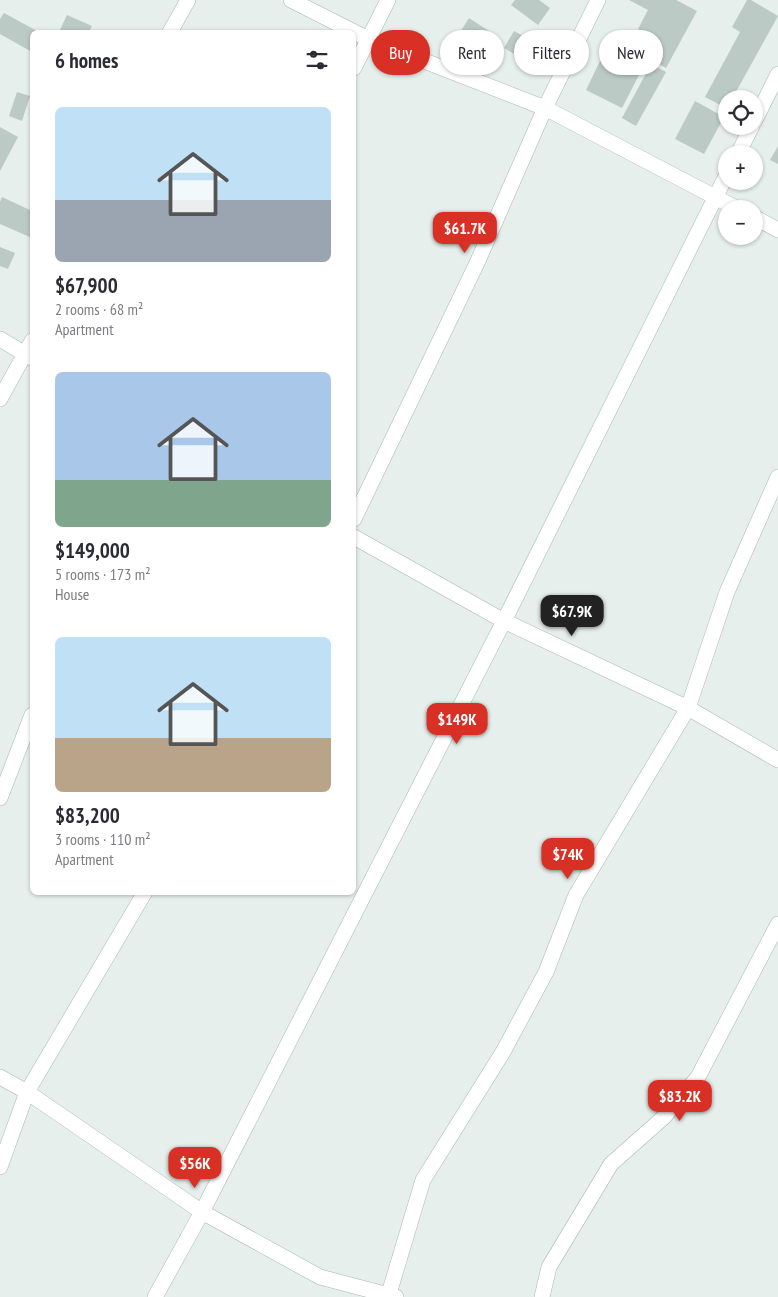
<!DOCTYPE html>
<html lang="en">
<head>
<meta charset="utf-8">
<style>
	:root { --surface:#fff; --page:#f7f7f7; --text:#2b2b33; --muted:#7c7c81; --accent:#d93025 }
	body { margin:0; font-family:"PT Sans Narrow",sans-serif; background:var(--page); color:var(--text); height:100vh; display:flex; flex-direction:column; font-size:19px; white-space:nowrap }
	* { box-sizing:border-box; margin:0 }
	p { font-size:16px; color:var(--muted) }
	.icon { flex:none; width:28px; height:28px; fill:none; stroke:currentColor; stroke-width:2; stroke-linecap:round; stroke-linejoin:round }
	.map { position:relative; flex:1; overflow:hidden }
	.drawer { position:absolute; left:30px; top:30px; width:326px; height:865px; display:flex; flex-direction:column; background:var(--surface); border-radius:8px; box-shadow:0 1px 4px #0004 }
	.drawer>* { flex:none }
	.guide { position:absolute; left:371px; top:30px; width:331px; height:45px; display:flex; gap:10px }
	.controls { position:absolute; left:718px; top:90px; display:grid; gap:10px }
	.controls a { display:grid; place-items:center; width:45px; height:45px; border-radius:50%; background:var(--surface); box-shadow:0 1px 4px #0004; font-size:25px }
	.price { position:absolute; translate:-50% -42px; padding:0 11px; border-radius:10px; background:var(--accent); color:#fff; font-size:16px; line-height:32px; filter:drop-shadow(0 1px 2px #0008) }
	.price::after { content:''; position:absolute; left:50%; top:30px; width:15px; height:11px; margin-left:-8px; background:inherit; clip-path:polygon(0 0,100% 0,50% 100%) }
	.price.active { background:#222; color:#fff }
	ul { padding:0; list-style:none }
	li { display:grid; align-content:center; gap:10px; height:265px; padding:0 25px }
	li span { display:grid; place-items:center; height:155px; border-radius:8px; color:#555 }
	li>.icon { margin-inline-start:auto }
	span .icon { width:90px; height:90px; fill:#fffc; stroke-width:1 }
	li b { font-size:21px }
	h2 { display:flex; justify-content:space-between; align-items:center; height:60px; padding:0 25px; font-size:21px }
	.tag { padding:0 18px; border-radius:22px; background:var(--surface); box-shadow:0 1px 4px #0004; font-size:18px; line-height:45px }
	.tag.active { background:var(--accent); color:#fff }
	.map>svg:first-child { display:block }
	.building { fill:#bbcac4 }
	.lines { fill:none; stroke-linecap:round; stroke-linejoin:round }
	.minor-casing { stroke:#a8b8b2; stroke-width:16 }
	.minor { stroke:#fff; stroke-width:15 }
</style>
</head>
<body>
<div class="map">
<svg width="778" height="1297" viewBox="0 0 778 1297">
	<rect width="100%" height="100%" fill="#e6efeb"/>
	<!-- building -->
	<path class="building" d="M515,0H539L550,8L538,25L511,5Z
		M629,0H676L697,11L666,68L644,56L654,38L638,29L648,10Z
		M747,0H751L778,16L732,99H726V108L705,97L740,32L732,27Z
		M4,13L39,32H32V52L0,34V19Z
		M67,15L92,26L89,32H59Z
		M469,18L492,33L481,49L459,34Z
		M514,31L549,50L538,68L504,48Z
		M602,57L639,75L622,108L586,90Z
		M651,64L666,72L636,126L622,118Z
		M17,92L30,96L22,121L9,116Z
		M695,101L724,117L704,154L675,139Z
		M0,127L18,137L0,171Z
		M778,146V164L770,160Z
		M2,197L32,211V238L0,224V202Z
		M0,247L15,253L8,269L0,266Z"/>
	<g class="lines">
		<!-- minor casing -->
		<g class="minor-casing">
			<path id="minor" d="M291,0L368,39L545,108L738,209
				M170,32L188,0
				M354,68L388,0
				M754,122L778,74
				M738,154L752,126
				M754,217L778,230
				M0,339L32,358
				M0,399L32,341
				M354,519L477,263L545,108L598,0
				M354,537L504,621L688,708L778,760
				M0,798L32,715
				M0,1077L27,1092L202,1212L320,1277L396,1297
				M0,1167L27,1092L145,892
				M155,1297L202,1212L504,621L726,176
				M388,1297L423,1180L503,1052L546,972L576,895L688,708L727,592L778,477
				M542,1297L549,1267L611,1164L664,1117L698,1077L778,924"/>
		</g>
		<!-- minor -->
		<use href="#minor" class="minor"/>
	</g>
</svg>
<div class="controls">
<a><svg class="icon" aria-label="locate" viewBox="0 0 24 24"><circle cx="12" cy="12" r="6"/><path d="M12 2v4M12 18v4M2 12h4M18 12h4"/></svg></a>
<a>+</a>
<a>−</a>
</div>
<b class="price" style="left:465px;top:254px">$61.7K</b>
<b class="price active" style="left:572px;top:637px">$67.9K</b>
<b class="price" style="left:457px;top:745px">$149K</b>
<b class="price" style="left:568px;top:880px">$74K</b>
<b class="price" style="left:680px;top:1122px">$83.2K</b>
<b class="price" style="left:195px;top:1189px">$56K</b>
<div class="guide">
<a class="tag active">Buy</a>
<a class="tag">Rent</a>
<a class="tag">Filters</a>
<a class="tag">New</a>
</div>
<section class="drawer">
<h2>6 homes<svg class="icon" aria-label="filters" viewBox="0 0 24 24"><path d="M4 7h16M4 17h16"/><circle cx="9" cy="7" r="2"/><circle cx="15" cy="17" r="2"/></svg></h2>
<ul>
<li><span style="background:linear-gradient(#bfe0f5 60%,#9aa5b1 0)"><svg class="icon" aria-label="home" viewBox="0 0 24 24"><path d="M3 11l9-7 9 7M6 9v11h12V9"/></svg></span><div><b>$67,900</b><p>2 rooms · 68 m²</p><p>Apartment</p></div></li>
<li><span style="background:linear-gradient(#a9c7e8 70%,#7fa58c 0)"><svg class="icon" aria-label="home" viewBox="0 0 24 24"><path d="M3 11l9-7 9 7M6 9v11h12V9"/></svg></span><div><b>$149,000</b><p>5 rooms · 173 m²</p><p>House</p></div></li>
<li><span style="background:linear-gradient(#bfe0f5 65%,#b9a48a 0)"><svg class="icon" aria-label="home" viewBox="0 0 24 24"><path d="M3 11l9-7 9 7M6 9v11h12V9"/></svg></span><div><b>$83,200</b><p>3 rooms · 110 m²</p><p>Apartment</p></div></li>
</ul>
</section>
</div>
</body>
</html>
